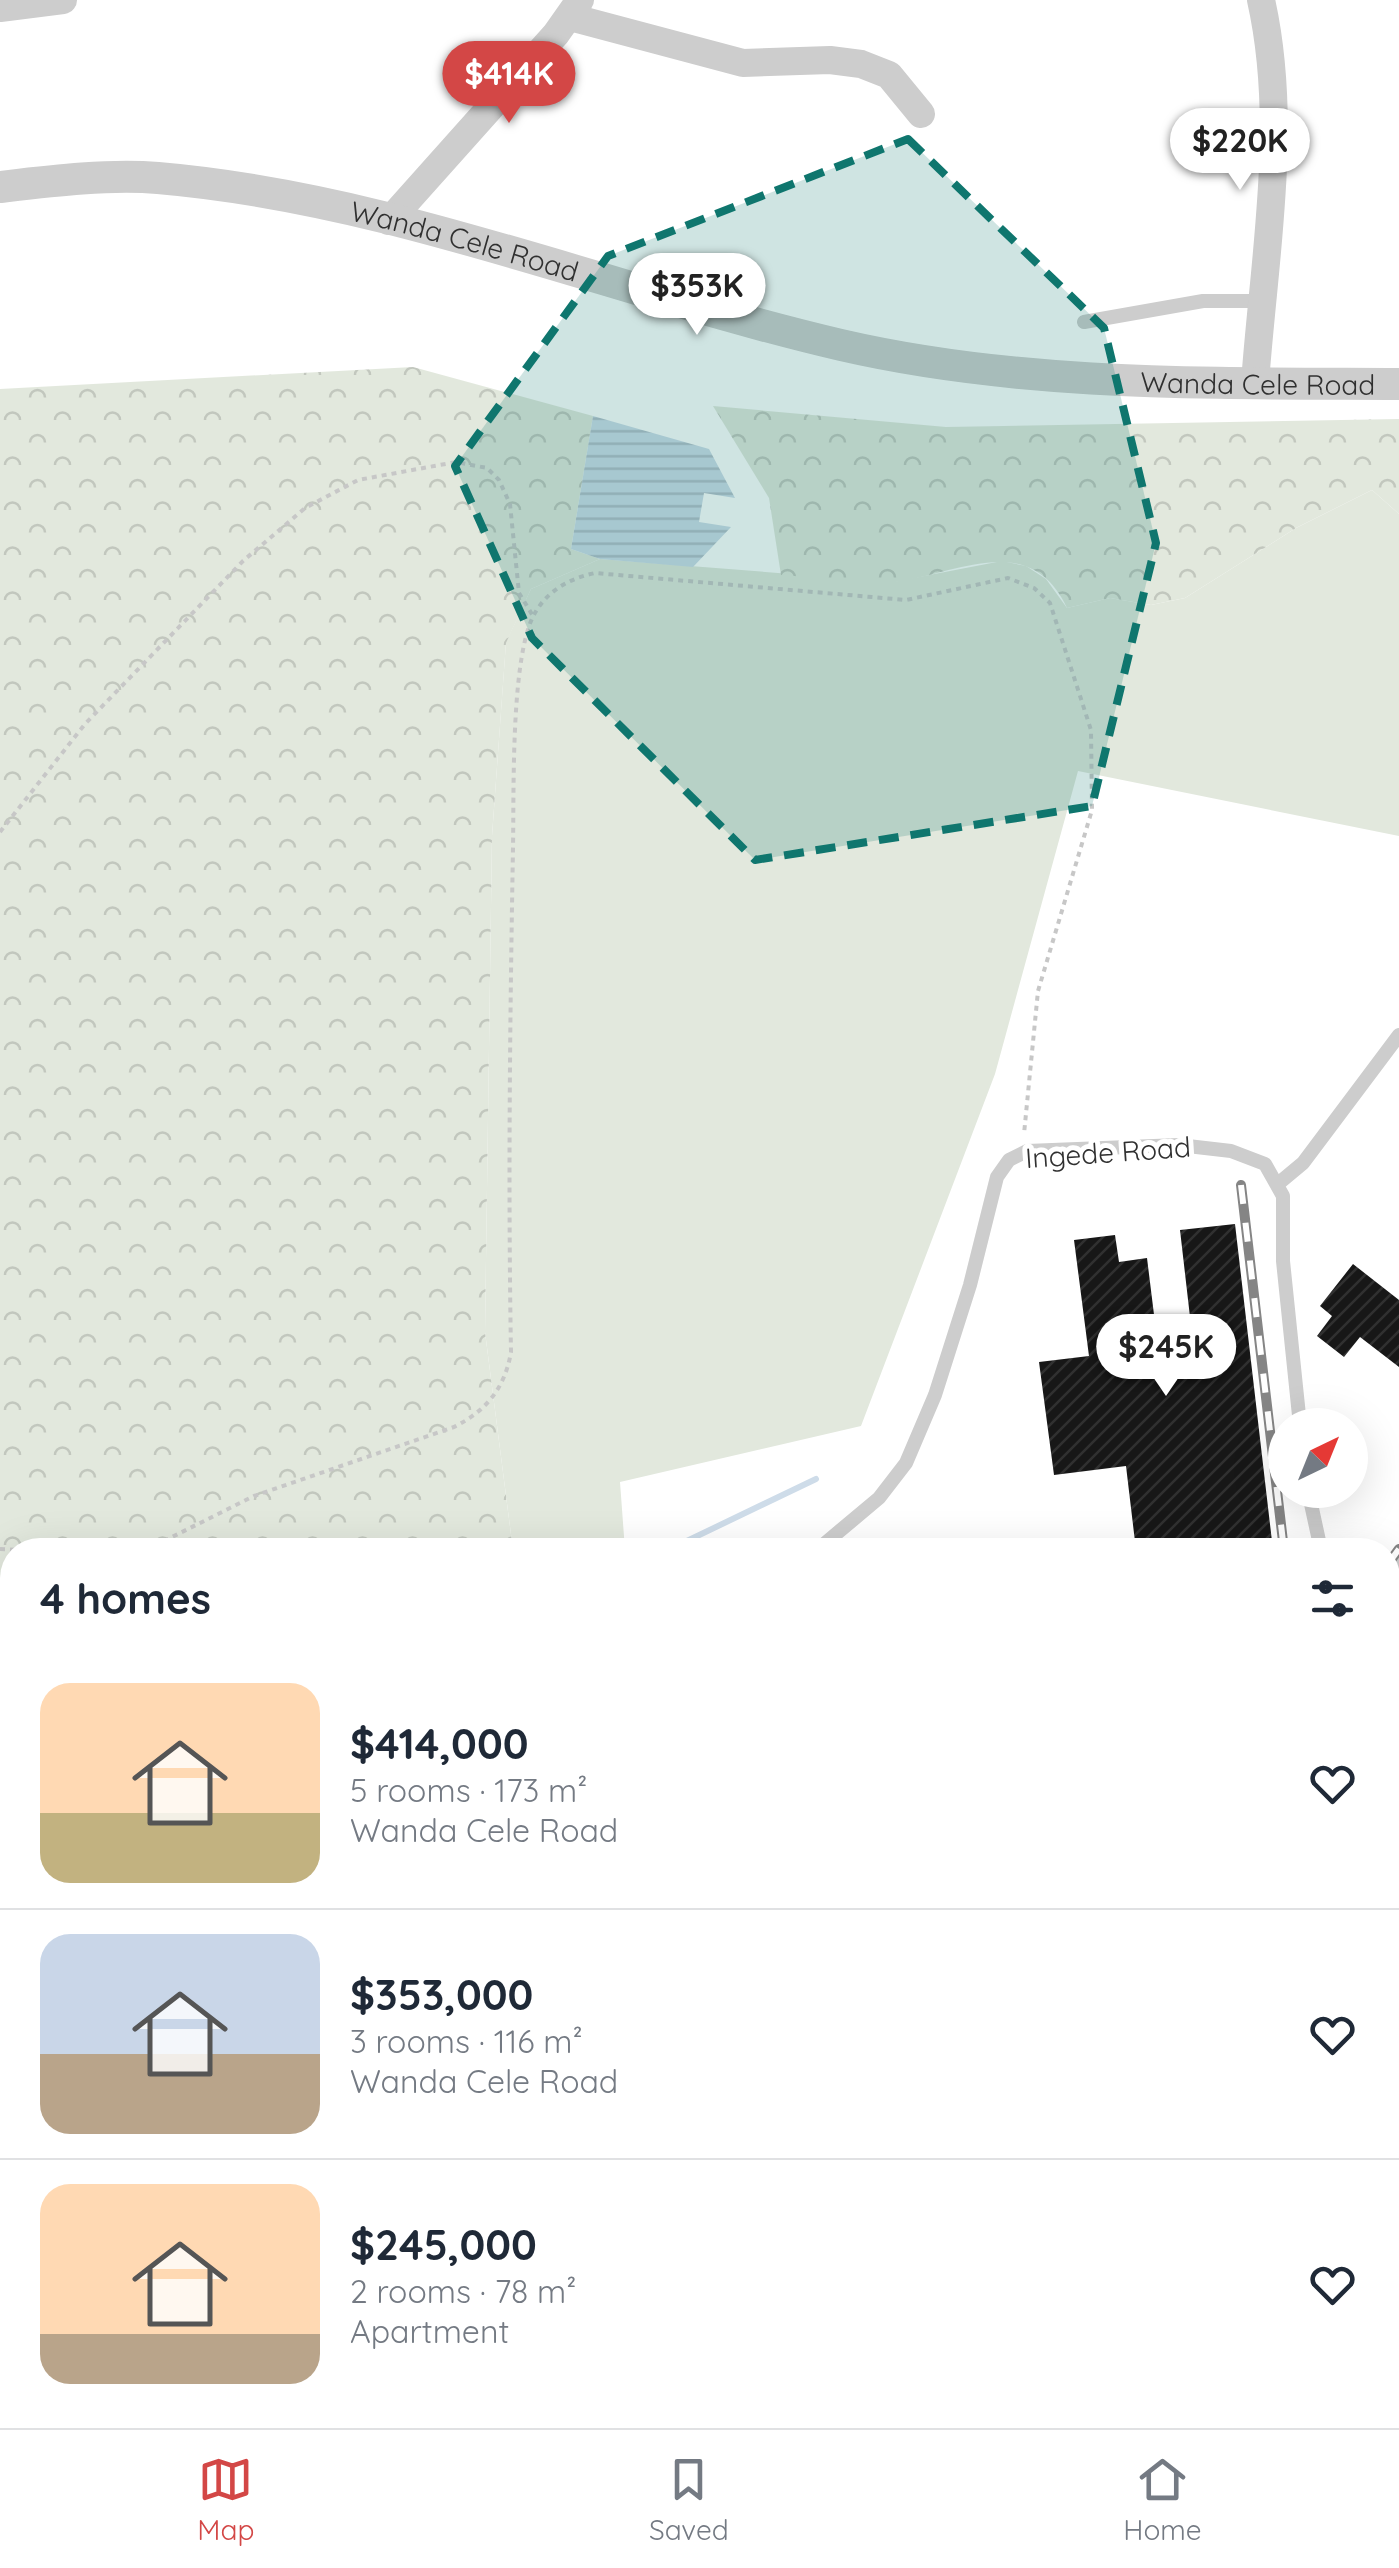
<!DOCTYPE html>
<html lang="en">
<head>
<meta charset="utf-8">
<style>
	:root { --surface:#fff; --page:#f2f2f3; --text:#1f2937; --muted:#747a83; --line:#e0e1e3; --accent:#d34746 }
	body { margin:0; font-family:Quicksand,sans-serif; background:var(--page); color:var(--text); height:100vh; display:flex; flex-direction:column; font-size:38px; white-space:nowrap }
	* { box-sizing:border-box; margin:0 }
	p { font-size:32px; color:var(--muted) }
	.icon { flex:none; width:55px; height:55px; fill:none; stroke:currentColor; stroke-width:2; stroke-linecap:round; stroke-linejoin:round }
	.map { position:relative; flex:1; overflow:hidden }
	.sheet { position:absolute; left:0px; top:1538px; width:1400px; height:892px; display:flex; flex-direction:column; background:var(--surface); border-radius:40px 40px 0 0; box-shadow:0 10px 40px #0002 }
	.sheet>* { flex:none }
	.needle { width:65px; rotate:43deg }
	.buttons { position:absolute; left:1268px; top:1408px; display:grid; gap:20px }
	.buttons a { display:grid; place-items:center; width:100px; height:100px; border-radius:50%; background:var(--surface); box-shadow:0 10px 40px #0002; font-size:50px }
	.price { position:absolute; translate:-50% -85px; padding:0 22px; border-radius:35px; background:#fff; color:#222; font-size:32px; line-height:65px; filter:drop-shadow(0 2px 5px #0008) }
	.price::after { content:''; position:absolute; left:50%; top:60px; width:30px; height:22px; margin-left:-15px; background:inherit; clip-path:polygon(0 0,100% 0,50% 100%) }
	.price.selected { background:var(--accent); color:#fff }
	ul { padding:0; list-style:none }
	li { display:flex; align-items:center; gap:30px; height:250px; padding:0 40px }
	li+li { border-top:2px solid var(--line) }
	li span { display:grid; place-items:center; flex:none; width:280px; height:200px; border-radius:30px; color:#555 }
	li>.icon { margin-inline-start:auto }
	span .icon { width:120px; height:120px; fill:#fffc; stroke-width:1 }
	li b { font-size:42px }
	h2 { display:flex; justify-content:space-between; align-items:center; height:120px; padding:0 40px; font-size:42px }
	.tabs { display:flex; justify-content:space-around; align-items:center; height:140px; border-top:2px solid var(--line); background:var(--surface); font-size:28px; color:var(--muted) }
	.tabs a { display:grid; justify-items:center; gap:5px }
	.tabs .selected { color:var(--accent) }
	.map>svg:first-child { display:block }
	.grass { fill:#e2e8dd }
	.forest { fill:url(#forest-crowns) }
	.water { fill:url(#water-rules) }
	.lines { fill:none; stroke-linecap:round; stroke-linejoin:round }
	.stream { stroke:#cedce9; stroke-width:6 }
	.building { fill:url(#building-hatch) }
	.path { stroke:#c7c7c7; stroke-width:4; stroke-dasharray:5 5; stroke-linecap:butt }
	.service { stroke:#cdcdcd; stroke-width:14 }
	.minor { stroke:#cdcdcd; stroke-width:28 }
	.tertiary { stroke:#cdcdcd; stroke-width:32 }
	.rail-casing { stroke:#858585; stroke-width:10 }
	.rail { stroke:#fff; stroke-width:6; stroke-dasharray:19; stroke-linecap:butt }
	.marked { fill:#0f766e; fill-opacity:0.2; stroke:#0f766e; stroke-width:8; stroke-dasharray:20 12; stroke-linejoin:round }
	.labels { text-anchor:middle; dominant-baseline:central; stroke-width:10; stroke-linejoin:round; paint-order:stroke }
	.street-label { font-size:28px; fill:#303030; stroke:#fff }
</style>
</head>
<body>
<div class="map">
<svg width="1399" height="2428" viewBox="0 0 1399 2428">
	<defs>
		<pattern id="forest-crowns" width="20" height="18" patternUnits="userSpaceOnUse" patternTransform="scale(2.5)"><rect width="20" height="18" fill="#e2e8dd"/><path d="M2 6a3 3 0 1 1 6 0M12 15a3 3 0 1 1 6 0" fill="none" stroke="#c2c7be"/></pattern>
		<pattern id="water-rules" width="6" height="5" patternUnits="userSpaceOnUse" patternTransform="scale(2.5)"><rect width="6" height="5" fill="#cedce9"/><path d="M0 2.5h6" fill="none" stroke="#b1bdc8"/></pattern>
		<pattern id="building-hatch" width="6" height="6" patternUnits="userSpaceOnUse" patternTransform="scale(2.5)"><rect width="6" height="6" fill="#171717"/><path d="M-1 1l2-2M0 6l6-6M5 7l2-2" fill="none" stroke="#303030"/></pattern>
	</defs>
	<rect width="100%" height="100%" fill="#fff"/>
	<!-- grass -->
	<path class="grass" d="M1372,490L1399,514V836L1078,771L995,1074L861,1426L620,1482L625,1550H513L485,1332L492,836L506,642L531,589L600,559L893,582L1002,561L1026,566L1046,579L1067,608L1110,598L1151,605L1185,598L1296,528Z"/>
	<!-- forest -->
	<path class="forest" d="M413,367L593,416L571,549L600,559L531,589L506,643L492,836L485,1332L513,1550H12V2230L0,2216V389Z
		M713,406L946,427L1399,419V514L1372,490L1296,528L1185,598L1151,605L1110,598L1067,608C1030,530 959,573 896,582C860,587 817,577 781,575L769,498Z
		M75,2418H673L672,2428H79Z"/>
	<!-- water -->
	<path class="water" d="M593,416L709,449L735,498L704,493L699,522L731,527L693,567L600,559L571,549Z"/>
	<g class="lines">
		<!-- stream -->
		<path class="stream" d="M668,1550L816,1479
			M675,2418L676,2428"/>
	</g>
	<!-- building -->
	<path class="building" d="M1235,1224L1273,1550H1136L1126,1466L1054,1475L1039,1362L1089,1356L1074,1240L1115,1235L1119,1262L1147,1258L1158,1347L1193,1343L1180,1230Z
		M1353,1264L1399,1300V1367L1360,1337L1344,1357L1317,1336L1332,1316L1320,1306Z"/>
	<g class="lines">
		<!-- path -->
		<path class="path" d="M0,832L85,724L243,561L305,508L358,480L456,462L487,468L499,480L510,504L519,593L533,616
			M0,1549L18,1550
			M146,1550L254,1496L454,1427C486,1411 505,1388 511,1352C508,1184 510,1016 513,848C514,792 511,670 531,621C543,593 567,579 595,573L906,600L1008,578L1034,588L1050,603L1091,730L1092,810L1038,991L1024,1134
			M1388,1732L1399,1733
			M1388,2187L1399,2203
			M222,2418L224,2428
			M596,2418L598,2428"/>
		<!-- service -->
		<path class="service" d="M1084,322L1203,301H1261
			M1279,1183L1303,1163L1399,1035
			M1308,1490L1321,1550
			M817,1550L879,1498L906,1463L935,1395L970,1285L997,1177L1009,1160L1027,1151L1179,1145L1231,1151L1265,1164L1283,1196V1261L1300,1425
			M1388,1575L1399,1563
			M1388,1631L1399,1638
			M1388,1671L1399,1680
			M1388,1897L1399,1890
			M1388,2028L1399,2042
			M873,2418L878,2428"/>
		<!-- minor -->
		<path class="minor" d="M0,8L63,0
			M570,17L743,63L830,60L861,64L889,75L921,114
			M389,221L556,34L580,0
			M1255,383C1264,257 1289,125 1261,0"/>
		<!-- tertiary -->
		<path class="tertiary" id="s1" d="M0,187C51,181 107,174 158,178C392,198 614,292 841,345C1023,387 1214,383 1399,384"/>
		<!-- rail casing -->
		<g class="rail-casing">
			<path id="rail" d="M1241,1185L1284,1550
				M1388,1564L1399,1549
				M1388,2241L1399,2256"/>
		</g>
		<!-- rail -->
		<use href="#rail" class="rail"/>
	</g>
	<!-- marked area -->
	<path class="marked" d="M908,139L1104,328L1156,543L1092,806L755,860L532,638L455,466L608,256Z"/>
	<g class="labels">
		<!-- street labels -->
		<g class="street-label">
			<text stroke="none"><textPath href="#s1" startOffset="472">Wanda Cele Road</textPath></text>
			<text stroke="none"><textPath href="#s1" startOffset="1282">Wanda Cele Road</textPath></text>
			<text transform="translate(1108 1152) rotate(-4)">Ingede Road</text>
		</g>
	</g>
</svg>
<div class="buttons">
<a><svg class="needle" viewBox="-14 -14 28 28"><path d="M0-13l5 13h-10z" fill="#e53935"/><path d="M0 13l5-13h-10z" fill="#747a83"/></svg></a>
</div>
<b class="price selected" style="left:509px;top:126px">$414K</b>
<b class="price" style="left:1240px;top:193px">$220K</b>
<b class="price" style="left:697px;top:338px">$353K</b>
<b class="price" style="left:1166px;top:1399px">$245K</b>
<section class="sheet">
<h2>4 homes<svg class="icon" aria-label="filters" viewBox="0 0 24 24"><path d="M4 7h16M4 17h16"/><circle cx="9" cy="7" r="2"/><circle cx="15" cy="17" r="2"/></svg></h2>
<ul>
<li><span style="background:linear-gradient(#ffd9b3 65%,#c2b280 0)"><svg class="icon" aria-label="home" viewBox="0 0 24 24"><path d="M3 11l9-7 9 7M6 9v11h12V9"/></svg></span><div><b>$414,000</b><p>5 rooms · 173 m²</p><p>Wanda Cele Road</p></div><svg class="icon" aria-label="heart" viewBox="0 0 24 24"><path d="M12 20l-8-8c-3-5 5-10 8-4 3-6 11-1 8 4z"/></svg></li>
<li><span style="background:linear-gradient(#c9d6e8 60%,#b9a48a 0)"><svg class="icon" aria-label="home" viewBox="0 0 24 24"><path d="M3 11l9-7 9 7M6 9v11h12V9"/></svg></span><div><b>$353,000</b><p>3 rooms · 116 m²</p><p>Wanda Cele Road</p></div><svg class="icon" aria-label="heart" viewBox="0 0 24 24"><path d="M12 20l-8-8c-3-5 5-10 8-4 3-6 11-1 8 4z"/></svg></li>
<li><span style="background:linear-gradient(#ffd9b3 75%,#b9a48a 0)"><svg class="icon" aria-label="home" viewBox="0 0 24 24"><path d="M3 11l9-7 9 7M6 9v11h12V9"/></svg></span><div><b>$245,000</b><p>2 rooms · 78 m²</p><p>Apartment</p></div><svg class="icon" aria-label="heart" viewBox="0 0 24 24"><path d="M12 20l-8-8c-3-5 5-10 8-4 3-6 11-1 8 4z"/></svg></li>
</ul>
</section>
</div>
<nav class="tabs">
<a class="selected"><svg class="icon" aria-label="map" viewBox="0 0 24 24"><path d="M3 6l6-2 6 2 6-2v14l-6 2-6-2-6 2zM9 4v14M15 6v14"/></svg>Map</a>
<a><svg class="icon" aria-label="saved" viewBox="0 0 24 24"><path d="M7 4h10v16l-5-4-5 4z"/></svg>Saved</a>
<a><svg class="icon" aria-label="home" viewBox="0 0 24 24"><path d="M3 11l9-7 9 7M6 9v11h12V9"/></svg>Home</a>
</nav>
</body>
</html>
